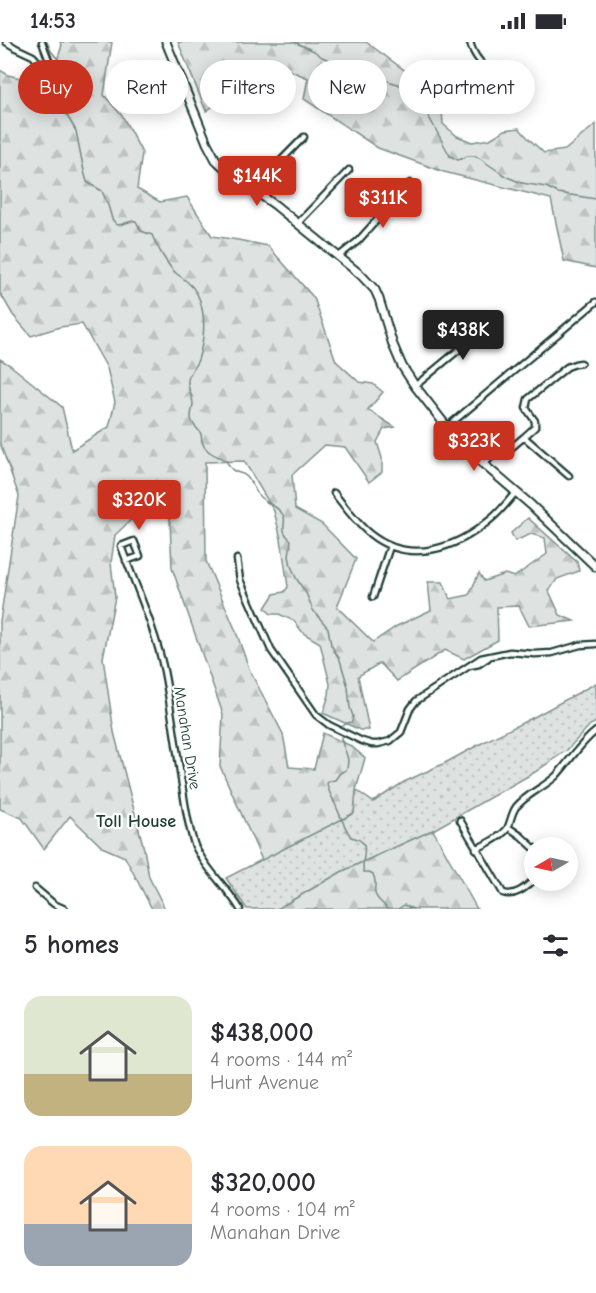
<!DOCTYPE html>
<html lang="en">
<head>
<meta charset="utf-8">
<style>
	:root { --surface:#fff; --page:#f7f7f7; --text:#2b2b33; --muted:#7c7c81; --accent:#c8321e }
	body { margin:0; font-family:"Comic Neue",sans-serif; background:var(--page); color:var(--text); height:100vh; display:flex; flex-direction:column; font-size:22px; white-space:nowrap }
	* { box-sizing:border-box; margin:0 }
	p { font-size:20px; color:var(--muted) }
	.icon { flex:none; width:33px; height:33px; fill:none; stroke:currentColor; stroke-width:2; stroke-linecap:round; stroke-linejoin:round }
	.map { position:relative; height:867px; overflow:hidden }
	.panel { display:flex; flex-direction:column; background:var(--surface); flex:1 }
	.panel>* { flex:none }
	.banner { position:absolute; left:18px; top:18px; width:561px; height:54px; display:flex; gap:12px }
	.needle { width:39px; rotate:261deg }
	.controls { position:absolute; left:524px; top:795px; display:grid; gap:12px }
	.controls a { display:grid; place-items:center; width:54px; height:54px; border-radius:50%; background:var(--surface); box-shadow:0 3px 15px #0003; font-size:30px }
	.price { position:absolute; translate:-50% -51px; padding:0 14px; border-radius:6px; background:var(--accent); color:#fff; font-size:20px; line-height:39px; filter:drop-shadow(0 2px 3px #0008) }
	.price::after { content:''; position:absolute; left:50%; top:36px; width:18px; height:14px; margin-left:-9px; background:inherit; clip-path:polygon(0 0,100% 0,50% 100%) }
	.price.active { background:#222; color:#fff }
	ul { padding:0; list-style:none }
	li { display:flex; align-items:center; gap:18px; height:150px; padding:0 24px }
	li span { display:grid; place-items:center; flex:none; width:168px; height:120px; border-radius:18px; color:#555 }
	li>.icon { margin-inline-start:auto }
	span .icon { width:72px; height:72px; fill:#fffc; stroke-width:1 }
	li b { font-size:26px }
	h2 { display:flex; justify-content:space-between; align-items:center; height:72px; padding:0 24px; font-size:26px }
	.pill { padding:0 21px; border-radius:27px; background:var(--surface); box-shadow:0 3px 15px #0003; font-size:21px; line-height:54px }
	.pill.active { background:var(--accent); color:#fff }
	.status { display:flex; justify-content:space-between; align-items:center; height:42px; padding:0 30px; background:var(--surface); direction:ltr }
	.status svg { height:16px; fill:currentColor }
	.map>svg:first-child { display:block }
	.green { fill:url(#green-dots); stroke:#7e908b; stroke-width:1.5 }
	.forest { fill:url(#forest-firs); stroke:#7e908b; stroke-width:1.5 }
	.lines { fill:none; stroke-linecap:round; stroke-linejoin:round }
	.stream { stroke:#758883; stroke-width:1.5 }
	.street-casing { stroke:#1f3d34; stroke-width:9 }
	.secondary-casing { stroke:#1f3d34; stroke-width:11 }
	.street { stroke:#fff; stroke-width:4.5 }
	.secondary { stroke:#fff; stroke-width:7 }
	.labels { text-anchor:middle; dominant-baseline:central; stroke-width:4.5; stroke-linejoin:round; paint-order:stroke }
	.street-label { font-size:16px; fill:#1f3d34; stroke:#fff }
	.neighbourhood-label { font-size:18px; font-weight:bold; fill:#1f3d34; stroke:#fff }
</style>
</head>
<body>
<div class="status"><b>14:53</b><svg viewBox="0 0 49 12"><path d="M0 12V9h3v3zM5 12V6h3v6zM10 12V3h3v9zM15 12V0h3v12zM26 1h20v11H26zM47 4h2v5h-2z"/></svg></div>
<div class="map">
<svg width="596" height="867" viewBox="0 0 596 867">
	<defs>
		<pattern id="green-dots" width="8" height="8" patternUnits="userSpaceOnUse" patternTransform="scale(1.5)"><rect width="8" height="8" fill="#dee3e2"/><path d="M2 2h.1M6 6h.1" fill="none" stroke="#bec4c2" stroke-width="1.8" stroke-linecap="round"/></pattern>
		<pattern id="forest-firs" width="22" height="20" patternUnits="userSpaceOnUse" patternTransform="scale(1.5)"><rect width="22" height="20" fill="#dee3e2"/><path d="M5 1l3.5 6h-7zM16 11l3.5 6h-7z" fill="#bec4c2"/></pattern>
	</defs>
	<rect width="100%" height="100%" fill="#fff"/>
	<filter id="ink" filterUnits="userSpaceOnUse"><feTurbulence type="fractalNoise" baseFrequency=".0167" numOctaves="2"/><feDisplacementMap in="SourceGraphic" scale="12" xChannelSelector="R" yChannelSelector="G"/><feConvolveMatrix kernelMatrix="1 2 1 2 8 2 1 2 1" color-interpolation-filters="sRGB"/></filter>
	<g filter="url(#ink)">
		<!-- green -->
		<path class="green" d="M596,641V680L590,683L567,708L535,730L433,788L343,829L277,867H247L226,836L354,771L356,748L373,760L404,740L445,721L480,702L534,675Z"/>
		<!-- forest -->
		<path class="forest" d="M60,0H112L104,53L123,75L142,111L137,147L160,160L187,155L212,194L238,198L268,204L314,256L336,319L359,340L373,342L383,350L368,368L395,385L384,387L377,400L382,416V430L369,440L345,405L325,403L292,433L295,467L322,482L356,517L337,565L373,600L397,584L431,568L428,540H443L450,557L469,553L479,531L484,539L505,532L514,535L547,512L545,496L531,492L515,499L511,491L528,476L577,520L579,529L557,537L549,549L560,573L574,579L529,584L519,564L497,565L498,598L464,617L445,608L397,639L380,621L358,634L369,688H360L323,671L329,653L330,642L320,601L303,591L294,579L279,572H271L265,566L274,552L284,550L288,545L281,497L274,469L244,419L205,420L206,519L235,587L250,629L283,692L289,725L314,727L323,691L351,704L365,716L356,748L354,771L262,818L220,724L223,672L172,526L169,456L149,461L115,493L111,521L115,555L103,616L114,690L144,807L149,835L165,867H152L125,815L102,805L70,774L44,807L22,776L0,767V579L19,454L0,401V317L10,323L62,365L72,408L109,385L115,360L107,326L82,282L60,285L31,294L13,273L0,251V28L8,33L37,40L52,35L62,3Z
			M178,0H366L441,55L443,82L457,94L472,100L490,97L505,88L519,86L528,96L544,111L565,108L596,82V226L564,219L551,157L444,130L378,106L304,57L308,36L279,24L250,29L225,56L206,69Z
			M433,788L477,867H277L343,829Z"/>
		<g class="lines">
			<!-- stream -->
			<path class="stream" d="M47,0L51,9L61,21V32L56,43L57,51L62,56L65,70L76,89L84,129L87,140L102,149L108,163L112,177L117,183C125,183 129,178 136,179L141,189L152,193C156,203 169,226 177,232C187,239 196,246 200,259C206,278 204,299 198,318C195,325 189,331 188,338C187,347 192,353 193,361C193,366 191,370 191,375C191,382 196,385 200,390C202,393 201,396 202,399C204,410 217,414 226,418C233,435 241,428 247,435C252,441 255,449 260,455C266,461 274,463 280,469C291,480 276,486 291,498L289,514L291,524L296,536L306,551L313,568L328,586L331,603L340,618L348,645L350,666L353,674L352,680L347,681L343,684
				M294,0L314,9L322,15L360,31L398,42L405,45L424,66L450,114L458,118L468,114H476L507,135L522,141L546,145L558,151L596,157
				M341,695C342,707 352,715 346,728L340,731L335,738L330,739L327,741C328,750 333,756 336,764C341,775 344,785 351,795C375,800 359,815 364,830H369L373,832C377,841 374,843 375,851C376,858 384,861 387,867
				M398,867L404,863L413,867"/>
			<!-- street casing -->
			<g class="street-casing">
				<path id="street" d="M6,0L16,6L33,14L43,25L47,26L50,24V21L42,0
					M470,0C474,17 486,26 499,37
					M253,147L304,95
					M298,181L349,128
					M339,214L358,199L410,141
					M415,344L496,277
					M447,385L596,260
					M524,395L569,434
					M484,422L497,410L511,406L524,395L535,385V379L526,366L528,357L567,325L575,322L581,321
					M334,451C345,465 356,481 370,492C410,524 457,506 491,477C501,469 508,459 516,450
					M237,517L240,538L271,608L316,673L329,683L362,699L372,702H378L390,699L401,690L410,667L416,659L481,616L510,610L535,612L552,611L580,603L596,602
					M126,519L140,514L134,499L121,504C136,545 155,586 164,629C171,665 176,701 181,737C185,759 187,783 195,804C206,828 227,845 240,867
					M373,555L390,504
					M469,624L479,622L488,616
					M460,778L503,851C515,855 525,846 534,838
					M508,785L521,794L534,806
					M476,807C486,802 500,796 507,787C511,780 511,772 516,765C528,751 543,746 556,734C570,719 580,701 596,689
					M35,846L54,862L65,867"/>
			</g>
			<!-- secondary casing -->
			<g class="secondary-casing">
				<path id="secondary" d="M166,0L207,101L216,118L230,131L275,163L361,233L375,248L379,257L393,303L402,324L415,344L447,385L474,414L531,463L596,525"/>
			</g>
			<!-- street -->
			<use href="#street" class="street"/>
			<!-- secondary -->
			<use href="#secondary" class="secondary"/>
		</g>
	</g>
	<g class="labels">
		<!-- street labels -->
		<g class="street-label">
			<text transform="translate(187 696) rotate(81)">Manahan Drive</text>
		</g>
		<!-- neighbourhood labels -->
		<g class="neighbourhood-label">
			<text x="136" y="779">Toll House</text>
		</g>
	</g>
</svg>
<div class="controls">
<a><svg class="needle" viewBox="-14 -14 28 28"><path d="M0-13l5 13h-10z" fill="#e53935"/><path d="M0 13l5-13h-10z" fill="#7c7c81"/></svg></a>
</div>
<b class="price" style="left:257px;top:165px">$144K</b>
<b class="price" style="left:383px;top:187px">$311K</b>
<b class="price active" style="left:463px;top:319px">$438K</b>
<b class="price" style="left:474px;top:430px">$323K</b>
<b class="price" style="left:139px;top:489px">$320K</b>
<div class="banner">
<a class="pill active">Buy</a>
<a class="pill">Rent</a>
<a class="pill">Filters</a>
<a class="pill">New</a>
<a class="pill">Apartment</a>
</div>
</div>
<section class="panel">
<h2>5 homes<svg class="icon" aria-label="filters" viewBox="0 0 24 24"><path d="M4 7h16M4 17h16"/><circle cx="9" cy="7" r="2"/><circle cx="15" cy="17" r="2"/></svg></h2>
<ul>
<li><span style="background:linear-gradient(#dfe7d0 65%,#c2b280 0)"><svg class="icon" aria-label="home" viewBox="0 0 24 24"><path d="M3 11l9-7 9 7M6 9v11h12V9"/></svg></span><div><b>$438,000</b><p>4 rooms · 144 m²</p><p>Hunt Avenue</p></div></li>
<li><span style="background:linear-gradient(#ffd9b3 65%,#9aa5b1 0)"><svg class="icon" aria-label="home" viewBox="0 0 24 24"><path d="M3 11l9-7 9 7M6 9v11h12V9"/></svg></span><div><b>$320,000</b><p>4 rooms · 104 m²</p><p>Manahan Drive</p></div></li>
</ul>
</section>
</body>
</html>
